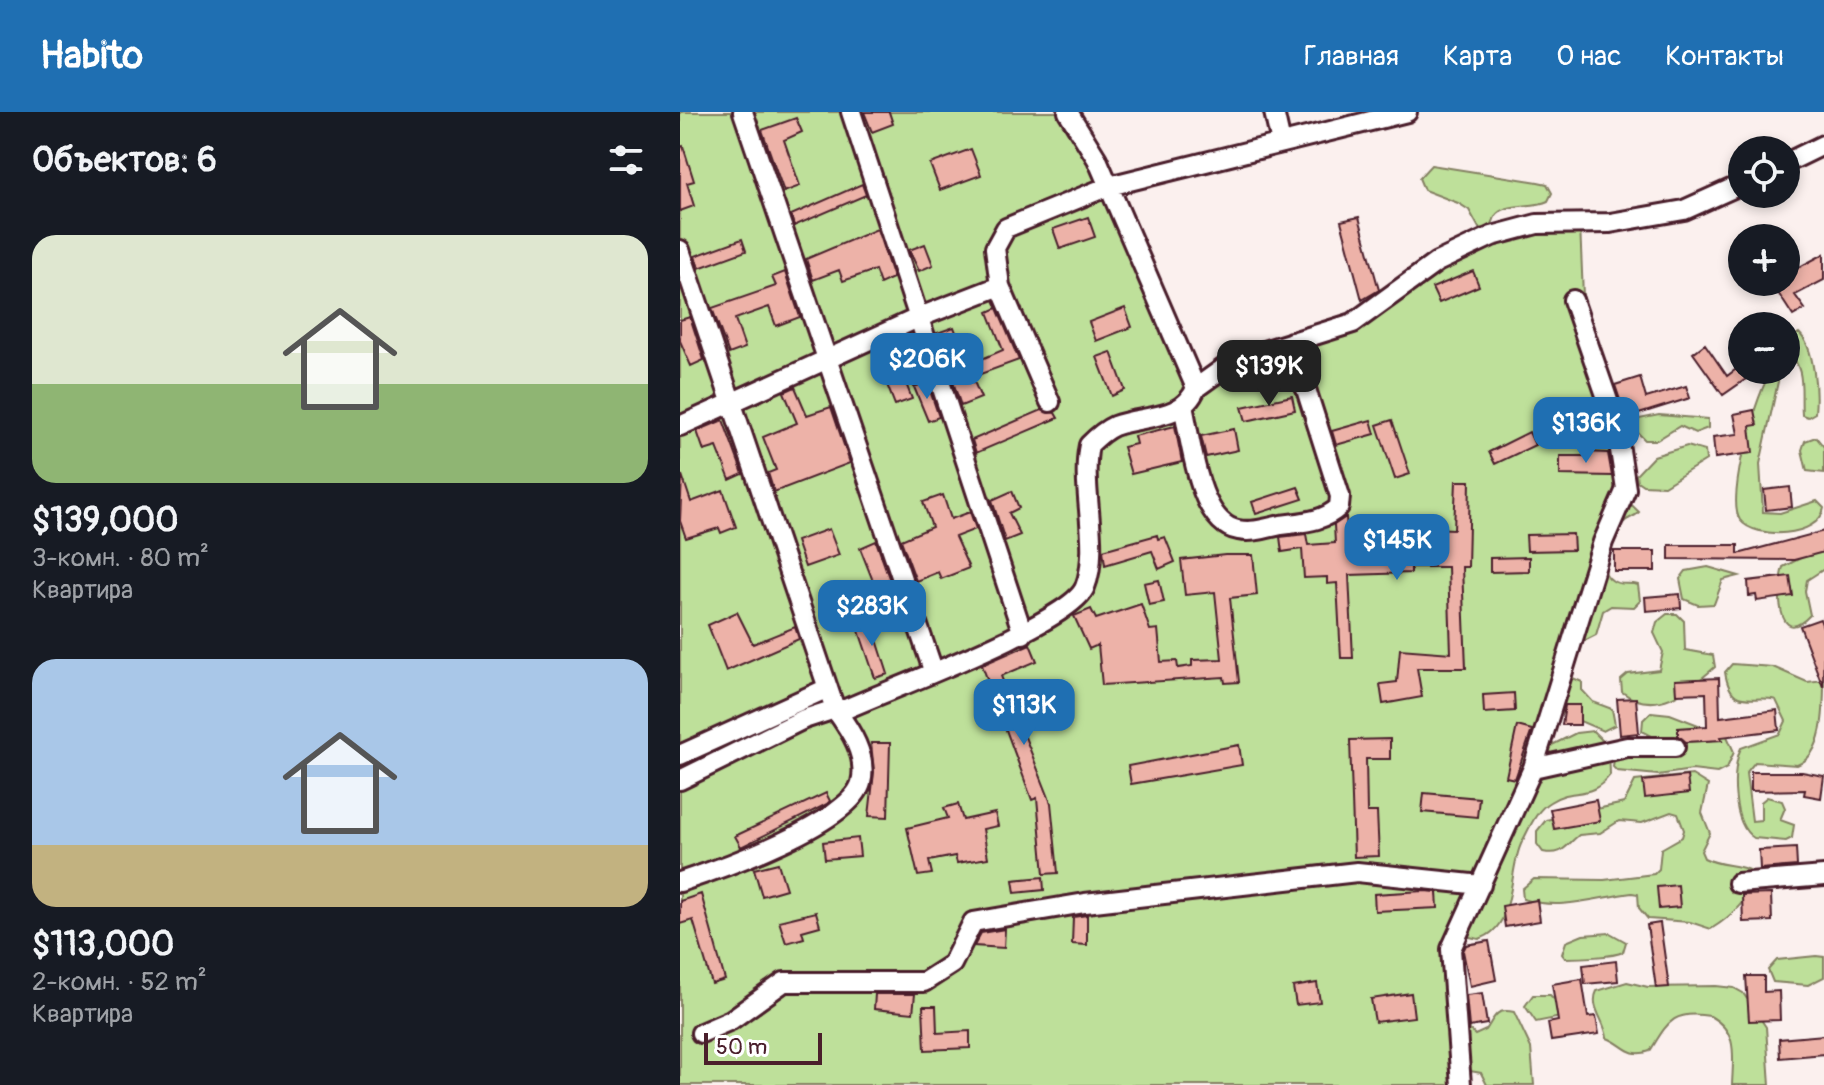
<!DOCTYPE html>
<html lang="ru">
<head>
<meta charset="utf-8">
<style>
	:root { --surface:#171b24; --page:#242831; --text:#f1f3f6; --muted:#9ea1a6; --accent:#1f6fb2 }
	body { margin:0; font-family:Pangolin,sans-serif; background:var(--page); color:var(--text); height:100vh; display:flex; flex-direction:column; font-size:30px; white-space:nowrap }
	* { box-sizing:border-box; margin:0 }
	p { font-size:26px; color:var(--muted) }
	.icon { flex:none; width:44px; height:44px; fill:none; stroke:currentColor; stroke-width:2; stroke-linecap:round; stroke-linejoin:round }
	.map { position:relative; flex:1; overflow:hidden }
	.side { display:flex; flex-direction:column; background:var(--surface); width:680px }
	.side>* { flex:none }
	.controls { position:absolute; left:1048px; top:24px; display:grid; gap:16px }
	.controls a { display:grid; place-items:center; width:72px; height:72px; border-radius:50%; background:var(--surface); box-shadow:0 4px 12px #0003; font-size:40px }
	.scale { position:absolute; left:24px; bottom:20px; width:118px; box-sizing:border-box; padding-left:8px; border:4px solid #4a1f2b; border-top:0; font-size:22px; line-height:28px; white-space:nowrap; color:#4a1f2b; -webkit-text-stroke:6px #fff; paint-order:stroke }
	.price { position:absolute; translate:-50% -68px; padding:0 18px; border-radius:16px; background:var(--accent); color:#fff; font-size:26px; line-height:52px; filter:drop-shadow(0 2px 4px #0008) }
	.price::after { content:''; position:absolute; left:50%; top:48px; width:24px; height:18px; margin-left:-12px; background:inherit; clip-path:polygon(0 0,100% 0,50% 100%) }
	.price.selected { background:#222; color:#fff }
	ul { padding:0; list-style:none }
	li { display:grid; align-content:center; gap:16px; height:424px; padding:0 32px }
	li span { display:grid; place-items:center; height:248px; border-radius:24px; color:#555 }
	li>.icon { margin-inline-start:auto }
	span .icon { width:144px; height:144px; fill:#fffc; stroke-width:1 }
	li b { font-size:34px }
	h2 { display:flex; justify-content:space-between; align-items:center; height:96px; padding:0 32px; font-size:34px }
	header { display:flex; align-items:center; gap:48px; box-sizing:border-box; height:112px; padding:0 40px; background:var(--accent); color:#fff }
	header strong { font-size:38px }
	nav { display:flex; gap:44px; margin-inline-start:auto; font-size:28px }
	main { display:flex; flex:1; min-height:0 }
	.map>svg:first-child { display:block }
	.green { fill:#bee09a; stroke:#848062; stroke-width:2 }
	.building { fill:#edb2a8; stroke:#4a1f2b; stroke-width:2 }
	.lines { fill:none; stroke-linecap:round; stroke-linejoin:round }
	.minor-casing { stroke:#4a1f2b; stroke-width:24 }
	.minor { stroke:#fff; stroke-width:18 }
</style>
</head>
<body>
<header>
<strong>Habito</strong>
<nav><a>Главная</a><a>Карта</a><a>О нас</a><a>Контакты</a></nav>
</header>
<main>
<section class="side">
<h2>Объектов: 6<svg class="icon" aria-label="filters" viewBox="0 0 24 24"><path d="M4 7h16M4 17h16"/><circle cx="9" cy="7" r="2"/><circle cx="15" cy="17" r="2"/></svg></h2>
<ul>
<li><span style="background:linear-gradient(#dfe7d0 60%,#8fb573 0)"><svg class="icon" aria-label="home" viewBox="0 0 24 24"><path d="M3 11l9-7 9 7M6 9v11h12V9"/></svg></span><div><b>$139,000</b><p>3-комн. · 80 m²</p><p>Квартира</p></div></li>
<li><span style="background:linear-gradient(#a9c7e8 75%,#c2b280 0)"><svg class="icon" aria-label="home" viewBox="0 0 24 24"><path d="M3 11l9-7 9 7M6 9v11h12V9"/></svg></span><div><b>$113,000</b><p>2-комн. · 52 m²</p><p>Квартира</p></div></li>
</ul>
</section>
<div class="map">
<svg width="1144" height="973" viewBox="0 0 1144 973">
	<rect width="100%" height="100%" fill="#fbf0ee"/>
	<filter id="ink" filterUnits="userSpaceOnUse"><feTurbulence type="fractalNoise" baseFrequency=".0125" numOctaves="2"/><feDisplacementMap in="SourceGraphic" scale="16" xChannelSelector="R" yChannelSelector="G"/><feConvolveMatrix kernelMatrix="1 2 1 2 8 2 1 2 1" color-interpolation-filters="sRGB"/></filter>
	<g filter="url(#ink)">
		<!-- green -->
		<path class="green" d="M0,0H388L516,276L555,248L673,211L812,124L900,112L903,184L917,239L939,364L934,376L959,400C954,406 948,405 943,411C931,423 913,457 933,469C941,474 949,470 958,473L960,489L954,495L931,494L923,499L916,523L898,532L888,564L902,570V578L913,590L932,597L935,613L923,619L872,597L860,639L896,621L913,619L929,635L930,663C910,689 892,675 870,690C856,698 849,717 842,730C827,759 838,815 799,827L785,824L805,785L806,777L772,830L778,906L795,923L806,918C815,904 816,896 834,900L851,936L854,973H807L801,961L785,958L777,973H0Z
			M751,53L858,70L867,72L872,81L868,89C854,96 830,91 818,101C813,105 814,112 809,117L799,116L789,98L778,91L744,78L739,66Z
			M1119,221C1135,236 1137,280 1135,301L1128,305L1122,303C1120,276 1127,259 1106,236L1107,228Z
			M1092,258H1098L1099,265L1080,352L1083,400L1100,401L1137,389L1144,396C1139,426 1075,428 1060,408C1045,387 1077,278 1092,258Z
			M979,303L1028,307V316L1015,321L1000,314L977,328H965L956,319L959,307Z
			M1136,325L1144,335V361L1127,359L1122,338L1125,329Z
			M1007,334L1025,339L1026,348L984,374L963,373L957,369L956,363L974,344Z
			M1144,434V457L1127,468L1125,479L1130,503C1096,539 1097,474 1103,455Z
			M1028,455L1059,464L1043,468L1034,492L1018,493L1004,487L1000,467L1006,459Z
			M987,502H997L1004,509L1005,538L1033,543L1035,555C1008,579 975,605 942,580L941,568L948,562L979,558L983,540L974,521L977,510Z
			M1052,552L1093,555L1127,570L1144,568C1144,596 1144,643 1117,653L1075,650L1066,661L1072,709L1081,708V690L1087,685L1102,689L1105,696L1100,708L1114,713L1112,726L1106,729L1074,726C1052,713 1051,657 1061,636L1100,622L1106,609L1096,588C1072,582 1051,599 1045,560Z
			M971,600L990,602L1047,624L1054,640L1047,656L1037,661L1012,658L978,663L937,659L933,655L935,639L978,627L962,619L963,608Z
			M1012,663L1028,673L1022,701L1030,721L1021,739L1024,746C1040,754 1056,752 1072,759C1077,783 1049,806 1031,817L1010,810L968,807L959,796L958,782L952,781C914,786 880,799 843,787L842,777L854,767L924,768L974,762L979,757L981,737L1002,725L1004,718L998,702L991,700L962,711L939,709L920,721L899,723C885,734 883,744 863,740L857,732V719L866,708L944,691L955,669Z
			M930,821L946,830L943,840C933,845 898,846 885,846L882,842L886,830L903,823Z
			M1136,844L1144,845V865L1128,873L1093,870L1088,858L1097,848Z
			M947,870L968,875L1036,874L1054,876L1063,881L1086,915L1090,973H1052C1053,944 1059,920 1030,904C992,897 987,912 970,939C948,947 944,932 927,926C925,908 909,895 917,879Z
			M853,883H870L881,894V905L856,910L845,894Z"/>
		<!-- building -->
		<path class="building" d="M184,0H209L213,12L192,20Z
			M116,6L122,20L104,28L120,74L104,80L82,18Z
			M3,34L14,69L7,71L14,94L0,99V35Z
			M291,37L301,63L260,78L250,52Z
			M182,72L186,83L114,114L111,103Z
			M408,105L415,125L380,137L373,117Z
			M679,105L699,178L682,188L661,109Z
			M197,117L213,166L200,172L195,158L163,169L159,158L133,168L126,147Z
			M62,127L66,139L19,156L15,144Z
			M245,132L253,153L239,159L229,138Z
			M1144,142V168L1115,183L1125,197L1113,204L1091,170H1106V162Z
			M793,159L799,174L759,191L752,176Z
			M105,160L120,205L96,214L89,195L55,207L65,236L49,242L32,196L96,174L92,165Z
			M317,196L339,248L292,265L301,286L281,294L257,221L274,215L288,253L323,238L308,200Z
			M445,196L452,215L416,229L409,210Z
			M10,205L24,248L11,254L0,229V208Z
			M1025,232L1047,264L1055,258H1079L1043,283L1013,241Z
			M431,240L445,278L432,284L417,245Z
			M223,264L232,287L215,293L206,270Z
			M960,265L966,286L1006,274L1010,286L946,306L935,273Z
			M247,270L259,305L248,309L234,275Z
			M115,275L127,303L151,295L170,351L94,380L88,361L96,358L83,325L117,311L104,280Z
			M612,284L615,298L566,309L562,295Z
			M362,298L375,301L378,306L296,341L292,328Z
			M1074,298L1077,313L1070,314L1073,341L1035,346L1033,325L1058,322L1054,302Z
			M43,308L63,362L50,368L37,335L24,339L17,319Z
			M691,308L695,322L656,333L652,319Z
			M712,308L730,362L715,367L697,313Z
			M495,314L502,350L451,362L443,335L456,332L454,324Z
			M554,317L558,338L526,345L521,324Z
			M849,320L855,333L815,352L809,340Z
			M906,340L928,341L932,364L880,363V344H906Z
			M2,363L11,390L43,378L56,415L41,421L39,416L6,426L0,409Z
			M776,369H790L788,455H782L786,556H737L742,585L703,592L700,572L717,570L720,537L771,541L768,455H731V461L669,463L673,546H661L657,471L647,472V465L624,466L622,437L602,440L600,425L626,422L628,433L655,431L654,413L666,405L668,429L700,428L701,414L774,417Z
			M618,375L623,387L576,402L572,390Z
			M1110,375L1112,395L1086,398L1084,378Z
			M332,379L339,396L329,401L340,423L325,429L312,388Z
			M263,383L271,407L290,400L296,417L275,425L289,456L261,467L258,460L236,469L221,428L252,415L243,390Z
			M149,417L159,443L125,455L116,429Z
			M1144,419V440L1114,448L989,447V433H1058V442Z
			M893,422L894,438L847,439L846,423Z
			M477,423L478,427L485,425L495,450L479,457L472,439L425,453L423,438Z
			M196,429L215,483L181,497L173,477L193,469L180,436Z
			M934,439H975V459H934Z
			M545,443H573L577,483L550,486L559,570L545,571L544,565L422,573L418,533L409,537L394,504L411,497L416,507L461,492L470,518L478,517L481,550L497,549L498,556L512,554V548L542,547L535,480L505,483L501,448Z
			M849,445V459L810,460V446Z
			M1110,464L1113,484L1077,489L1076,483L1069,484L1068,469Z
			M479,468L484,490L469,493L464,471Z
			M1000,482L1001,496L966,499L965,485Z
			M57,500L73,532L115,515L119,527L46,559L28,513Z
			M190,506L208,562L195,566L176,510Z
			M1140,507L1144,518L1143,575L1120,514Z
			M350,532L357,549L321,564L371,691L378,761L364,762L357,686L352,688L302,553Z
			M1039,566L1040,605L1097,598L1099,618L1041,625L1042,628L1006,630L998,624V616L1027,614L1026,581L996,582L995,568Z
			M834,581L835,599L804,601L803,583Z
			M956,586L959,621L940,623L937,587Z
			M885,593H900V613H882Z
			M837,614L852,618L835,667L826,665Z
			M710,627V647H686L687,700H697L699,744L674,745L670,628Z
			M191,631H210L208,705L189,704L194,660Z
			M559,633L562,653L451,672L448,654Z
			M1071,660H1122L1144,664L1141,686L1124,683L1125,678L1071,679Z
			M1007,664L1009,681L965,686L963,669Z
			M146,681L150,689L147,692L61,735L55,724Z
			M744,681L799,686L797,705L742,700Z
			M916,688L920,709L874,717L870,697Z
			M278,692L283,708L315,701L318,714L303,717L308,746L277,751L275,744L249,749L252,762L238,764L227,716L268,706L264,696Z
			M178,726L180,744L145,747L143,730Z
			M1116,736L1117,754L1080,757L1079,738Z
			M98,751L106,777L82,784L74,757Z
			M363,765L364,778L335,781L333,768Z
			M998,773L1000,795L979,797L977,775Z
			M744,779L757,780L758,796L695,799L694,782Z
			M21,782L45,868L32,872L13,808L0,812V789Z
			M1091,782L1092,809L1063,810L1062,783Z
			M857,788L860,809L825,815L822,794Z
			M136,800L140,814L122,819L124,826L106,831L99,809Z
			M407,803V833L392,832L393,805Z
			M980,811L989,875L976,876L967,813Z
			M325,817L324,836L294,834L301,821Z
			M809,829L816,868L790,874L783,839L786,833Z
			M936,849L938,869L905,872L903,853Z
			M1066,864H1084V880L1099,879L1100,908L1069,909Z
			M902,867L908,905L916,904L919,922L871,929L868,911L878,909L872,872Z
			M637,871L640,890L616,893L613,875Z
			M731,881L734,905L695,910L691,887Z
			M802,881L807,912L789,915L786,883Z
			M195,882H235L233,901L194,897Z
			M243,894H256L257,921L290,919V936L245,938Z
			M1144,923V942L1100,946L1099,927Z"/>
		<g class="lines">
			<!-- minor casing -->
			<g class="minor-casing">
				<path id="minor" d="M63,0L253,558
					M171,0L343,522
					M594,0L601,31
					M1106,51L1143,33L1144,35
					M0,138L155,597H166C210,577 391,511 405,475C421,435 400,376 409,333C416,326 425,318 434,314C463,303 503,309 516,276L417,47L388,0
					M516,276L555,248L673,211L757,150L812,124L857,112L930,111L1004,98L1062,72
					M370,290L320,174L315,136L326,116L429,74L727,0
					M503,294C511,327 518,411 558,418C572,421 587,416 601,413C622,410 643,410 659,395L660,384L611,230
					M0,314L240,205L320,174
					M0,643L148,576
					M853,656L947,635H995
					M0,668L124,607L155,597C170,618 188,643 181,671C170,711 40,757 0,770
					M1058,771L1144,764
					M21,921L51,908L104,870H244L272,852L293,810L405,791L677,760L801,773
					M781,973L771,837L853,656L923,430L946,377L936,312L893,188"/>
			</g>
			<!-- minor -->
			<use href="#minor" class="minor"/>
		</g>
	</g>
</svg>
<div class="controls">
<a><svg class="icon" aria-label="locate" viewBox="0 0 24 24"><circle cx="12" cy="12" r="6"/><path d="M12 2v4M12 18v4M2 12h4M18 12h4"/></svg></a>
<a>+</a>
<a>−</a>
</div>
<div class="scale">50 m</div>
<b class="price" style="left:247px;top:289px">$206K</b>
<b class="price selected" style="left:589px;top:296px">$139K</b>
<b class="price" style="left:906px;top:353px">$136K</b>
<b class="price" style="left:717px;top:470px">$145K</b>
<b class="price" style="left:192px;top:536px">$283K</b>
<b class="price" style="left:344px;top:635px">$113K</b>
</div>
</main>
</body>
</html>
